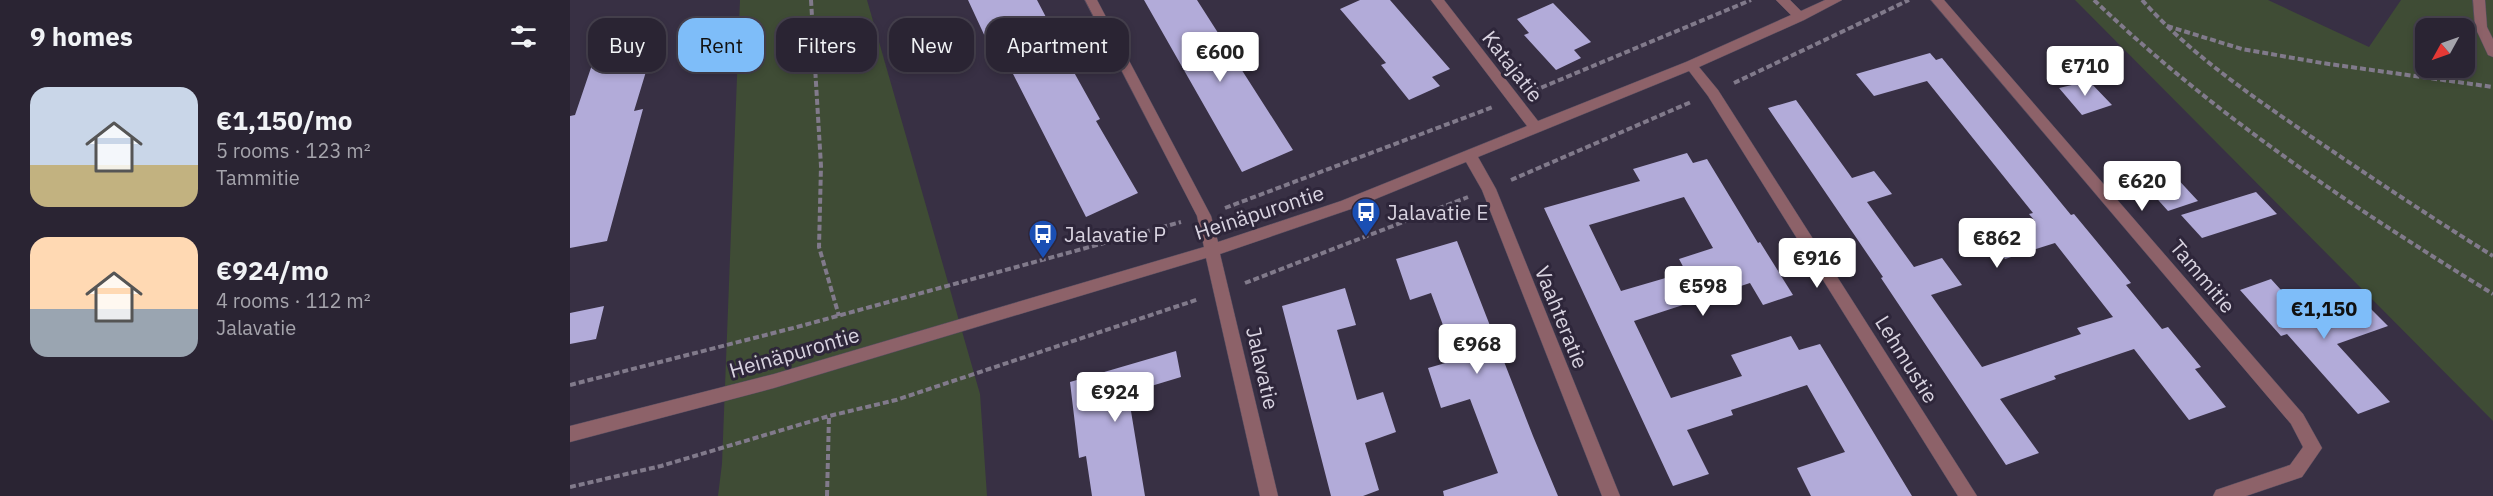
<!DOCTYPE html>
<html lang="en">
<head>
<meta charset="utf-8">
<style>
	:root { --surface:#2a2433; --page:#322c3b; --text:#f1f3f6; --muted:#a5a4ac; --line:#46414e; --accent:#7ebdf9 }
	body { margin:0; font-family:"IBM Plex Sans",sans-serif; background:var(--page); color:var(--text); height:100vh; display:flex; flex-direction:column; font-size:22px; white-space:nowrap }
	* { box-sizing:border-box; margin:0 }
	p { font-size:20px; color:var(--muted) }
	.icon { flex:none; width:33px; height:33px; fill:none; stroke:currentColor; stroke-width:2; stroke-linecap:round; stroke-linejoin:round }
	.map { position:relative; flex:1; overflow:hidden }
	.panel { display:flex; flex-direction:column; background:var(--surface); width:570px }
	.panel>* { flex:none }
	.top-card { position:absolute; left:18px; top:18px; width:570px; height:54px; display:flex; gap:12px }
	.needle { width:39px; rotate:230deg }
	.buttons { position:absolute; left:1845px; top:18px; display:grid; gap:12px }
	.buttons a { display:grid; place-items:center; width:60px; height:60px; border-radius:12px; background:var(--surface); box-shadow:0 3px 9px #0003,0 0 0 2px var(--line); font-size:30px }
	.price { position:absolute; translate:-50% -51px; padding:0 14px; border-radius:6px; background:#fff; color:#222; font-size:20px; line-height:39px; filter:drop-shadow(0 2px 3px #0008) }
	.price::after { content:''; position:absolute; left:50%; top:36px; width:18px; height:14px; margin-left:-9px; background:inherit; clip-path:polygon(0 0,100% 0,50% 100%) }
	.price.current { background:var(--accent); color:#111 }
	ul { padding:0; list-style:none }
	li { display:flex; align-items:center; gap:18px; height:150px; padding:0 30px }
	li span { display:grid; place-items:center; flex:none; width:168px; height:120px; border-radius:18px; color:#555 }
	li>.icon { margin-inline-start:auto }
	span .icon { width:72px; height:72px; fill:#fffc; stroke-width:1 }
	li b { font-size:26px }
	h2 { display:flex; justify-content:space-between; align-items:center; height:72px; padding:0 30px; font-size:26px }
	.chip { padding:0 21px; border-radius:18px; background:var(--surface); box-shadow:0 3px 9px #0003,0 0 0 2px var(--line); font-size:21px; line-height:54px }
	.chip.current { background:var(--accent); color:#111 }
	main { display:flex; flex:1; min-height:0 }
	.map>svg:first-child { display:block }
	.green { fill:#3f4c35; fill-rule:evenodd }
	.building { fill:#b2abd9; fill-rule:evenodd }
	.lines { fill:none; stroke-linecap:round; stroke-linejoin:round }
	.minor-casing { stroke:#554d60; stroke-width:1 }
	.path { stroke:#817a8b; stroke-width:4; stroke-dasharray:6 3; stroke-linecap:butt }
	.minor { fill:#8d6269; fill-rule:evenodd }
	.labels { text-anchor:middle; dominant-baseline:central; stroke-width:6; stroke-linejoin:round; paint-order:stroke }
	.street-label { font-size:21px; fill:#d8d3e0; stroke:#2e263a }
	.poi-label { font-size:21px; fill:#d8d3e0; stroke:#2e263a; text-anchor:start }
</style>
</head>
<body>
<main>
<section class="panel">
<h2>9 homes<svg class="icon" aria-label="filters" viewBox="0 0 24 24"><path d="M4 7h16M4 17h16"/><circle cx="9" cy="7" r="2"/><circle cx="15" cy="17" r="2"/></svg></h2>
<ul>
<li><span style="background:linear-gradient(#c9d6e8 65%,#c2b280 0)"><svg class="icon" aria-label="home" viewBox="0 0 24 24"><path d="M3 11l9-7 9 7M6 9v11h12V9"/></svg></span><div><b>€1,150/mo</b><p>5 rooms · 123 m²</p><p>Tammitie</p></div></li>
<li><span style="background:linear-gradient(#ffd9b3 60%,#9aa5b1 0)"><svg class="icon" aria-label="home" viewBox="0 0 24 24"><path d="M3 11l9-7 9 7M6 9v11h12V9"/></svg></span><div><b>€924/mo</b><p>4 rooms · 112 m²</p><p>Jalavatie</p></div></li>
</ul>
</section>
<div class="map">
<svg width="1923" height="496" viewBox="0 0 1923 496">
	<rect width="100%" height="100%" fill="#383044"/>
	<!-- green -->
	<path class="green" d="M170,0H297L410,394L417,496H148L152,464Z
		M1505,0H1698L1799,47L1831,0H1923V421ZM1856,28H1894V68H1856Z"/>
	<!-- building -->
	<path class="building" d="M398,0H467L488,40H486L530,119L526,121L568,193L516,217L439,66L430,69Z
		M574,0H627L723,150L672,172Z
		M790,0H820L880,69L862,77L870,86L839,100L811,65L816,63L770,9Z
		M983,3L1021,42L1004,50L1011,58L986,70L954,35L959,33L947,19Z
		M85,42L64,111L73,109L37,241L0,248V116L5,115L26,53Z
		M1360,53L1366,60L1372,58L1501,215L1504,214L1561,283L1556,285L1592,329L1598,327L1631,367L1625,369L1656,407L1619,420L1564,349L1484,376L1486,379L1430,399L1469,453L1436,465L1311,278L1313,277L1198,108L1226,100L1282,178L1304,171L1322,194L1297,202L1344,267L1372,258L1392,285L1361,295L1412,367L1511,334L1507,328L1543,317L1485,243L1435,259L1417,236L1465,221L1459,214L1463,213L1357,81L1304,96L1286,74Z
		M1519,81L1542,105L1512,115L1489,88Z
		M1117,153L1123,163L1137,159L1188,243L1190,242L1223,295L1193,305L1180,283L1064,321L1101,398L1172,376L1161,355L1221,336L1229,350L1250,344L1342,496H1241L1227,468L1275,452L1237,385L1161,410L1163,415L1117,430L1139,474L1103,486L974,208L1070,181L1063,169ZM1114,197L1143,248L1109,259L1116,272L1051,291L1019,225Z
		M1603,174L1628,201L1598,211L1572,182Z
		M1686,192L1707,214L1632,238L1611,215Z
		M887,241L963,436L988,496H874L873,491L928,473L900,399L871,408L858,368L886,360L861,293L840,300L826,259Z
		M1701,279L1738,320L1793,301L1818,326L1767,344L1820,402L1788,414L1717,334L1711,336L1670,290Z
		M775,288L786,325L767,330L787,400L813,392L826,432L795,443L809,490L793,496H761L712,306Z
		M34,306L26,339L0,344V313Z
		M606,351L611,377L558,393L575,496H522L516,456L509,458L500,382Z"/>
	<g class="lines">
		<!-- minor casing -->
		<g class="minor-casing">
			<path id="minor" d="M515,0H527L641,216L648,242L771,201L957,126L861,0H874L968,121L1116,62L1221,15L1206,0H1220L1231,11L1255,0H1272L1234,20L1129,67L1148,90L1407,496H1388L1138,96L1119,71L908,157L926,189L1050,496H1032L912,190L896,162L781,209L650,254L708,496H690L636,258L204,388L0,442V426L204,374L634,247L627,216Z
				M1361,0H1374L1733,414L1752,448L1732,477L1676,496H1643L1646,490L1720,465L1733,447L1721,424Z
				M1903,0H1915L1917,27L1923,39V57L1918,55L1905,27Z"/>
		</g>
		<!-- path -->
		<path class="path" d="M241,0L251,166L249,247L269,316
			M1524,0C1644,115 1782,207 1923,294
			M1572,0C1621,55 1682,96 1743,138C1802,178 1862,218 1923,256
			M1597,26L1672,49L1752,63L1923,87
			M1164,83L1339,0
			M963,91L1181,0
			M941,180L1121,102
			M655,208L923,107
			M675,283L898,197
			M0,385L227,327L611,222
			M0,487L91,466L259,416L326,400L629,299
			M257,496L259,416"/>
		<!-- minor -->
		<use href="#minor" class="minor"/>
	</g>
	<!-- icons -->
	<defs>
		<g id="bus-pin" transform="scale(1.5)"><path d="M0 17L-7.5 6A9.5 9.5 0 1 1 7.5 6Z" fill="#1a4fb4" stroke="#2e263a"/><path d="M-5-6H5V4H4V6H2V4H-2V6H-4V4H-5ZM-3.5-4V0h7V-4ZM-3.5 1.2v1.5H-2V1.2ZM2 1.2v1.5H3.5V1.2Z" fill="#fff"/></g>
	</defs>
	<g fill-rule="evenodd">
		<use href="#bus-pin" x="796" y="212"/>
		<use href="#bus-pin" x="473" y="234"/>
	</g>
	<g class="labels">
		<!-- street labels -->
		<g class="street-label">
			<text transform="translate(943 66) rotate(52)">Katajatie</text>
			<text transform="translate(689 212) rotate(-18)">Heinäpurontie</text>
			<text transform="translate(1633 276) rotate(50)">Tammitie</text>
			<text transform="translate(992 317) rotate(68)">Vaahteratie</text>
			<text transform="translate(224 352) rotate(-16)">Heinäpurontie</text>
			<text transform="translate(1337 359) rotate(58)">Lehmustie</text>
			<text transform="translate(693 368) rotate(77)">Jalavatie</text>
		</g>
		<!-- poi labels -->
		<g class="poi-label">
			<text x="817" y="212">Jalavatie E</text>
			<text x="494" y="234">Jalavatie P</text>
		</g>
	</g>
</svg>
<div class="buttons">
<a><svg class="needle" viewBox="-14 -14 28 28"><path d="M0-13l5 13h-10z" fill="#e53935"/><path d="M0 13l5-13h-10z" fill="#a5a4ac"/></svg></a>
</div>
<b class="price" style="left:650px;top:83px">€600</b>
<b class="price" style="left:1515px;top:97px">€710</b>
<b class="price" style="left:1572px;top:212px">€620</b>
<b class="price" style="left:1427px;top:269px">€862</b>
<b class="price" style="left:1247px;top:289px">€916</b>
<b class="price" style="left:1133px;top:317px">€598</b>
<b class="price current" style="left:1754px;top:340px">€1,150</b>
<b class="price" style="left:907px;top:375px">€968</b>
<b class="price" style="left:545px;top:423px">€924</b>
<div class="top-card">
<a class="chip">Buy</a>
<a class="chip current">Rent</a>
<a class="chip">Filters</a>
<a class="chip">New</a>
<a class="chip">Apartment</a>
</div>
</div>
</main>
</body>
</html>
